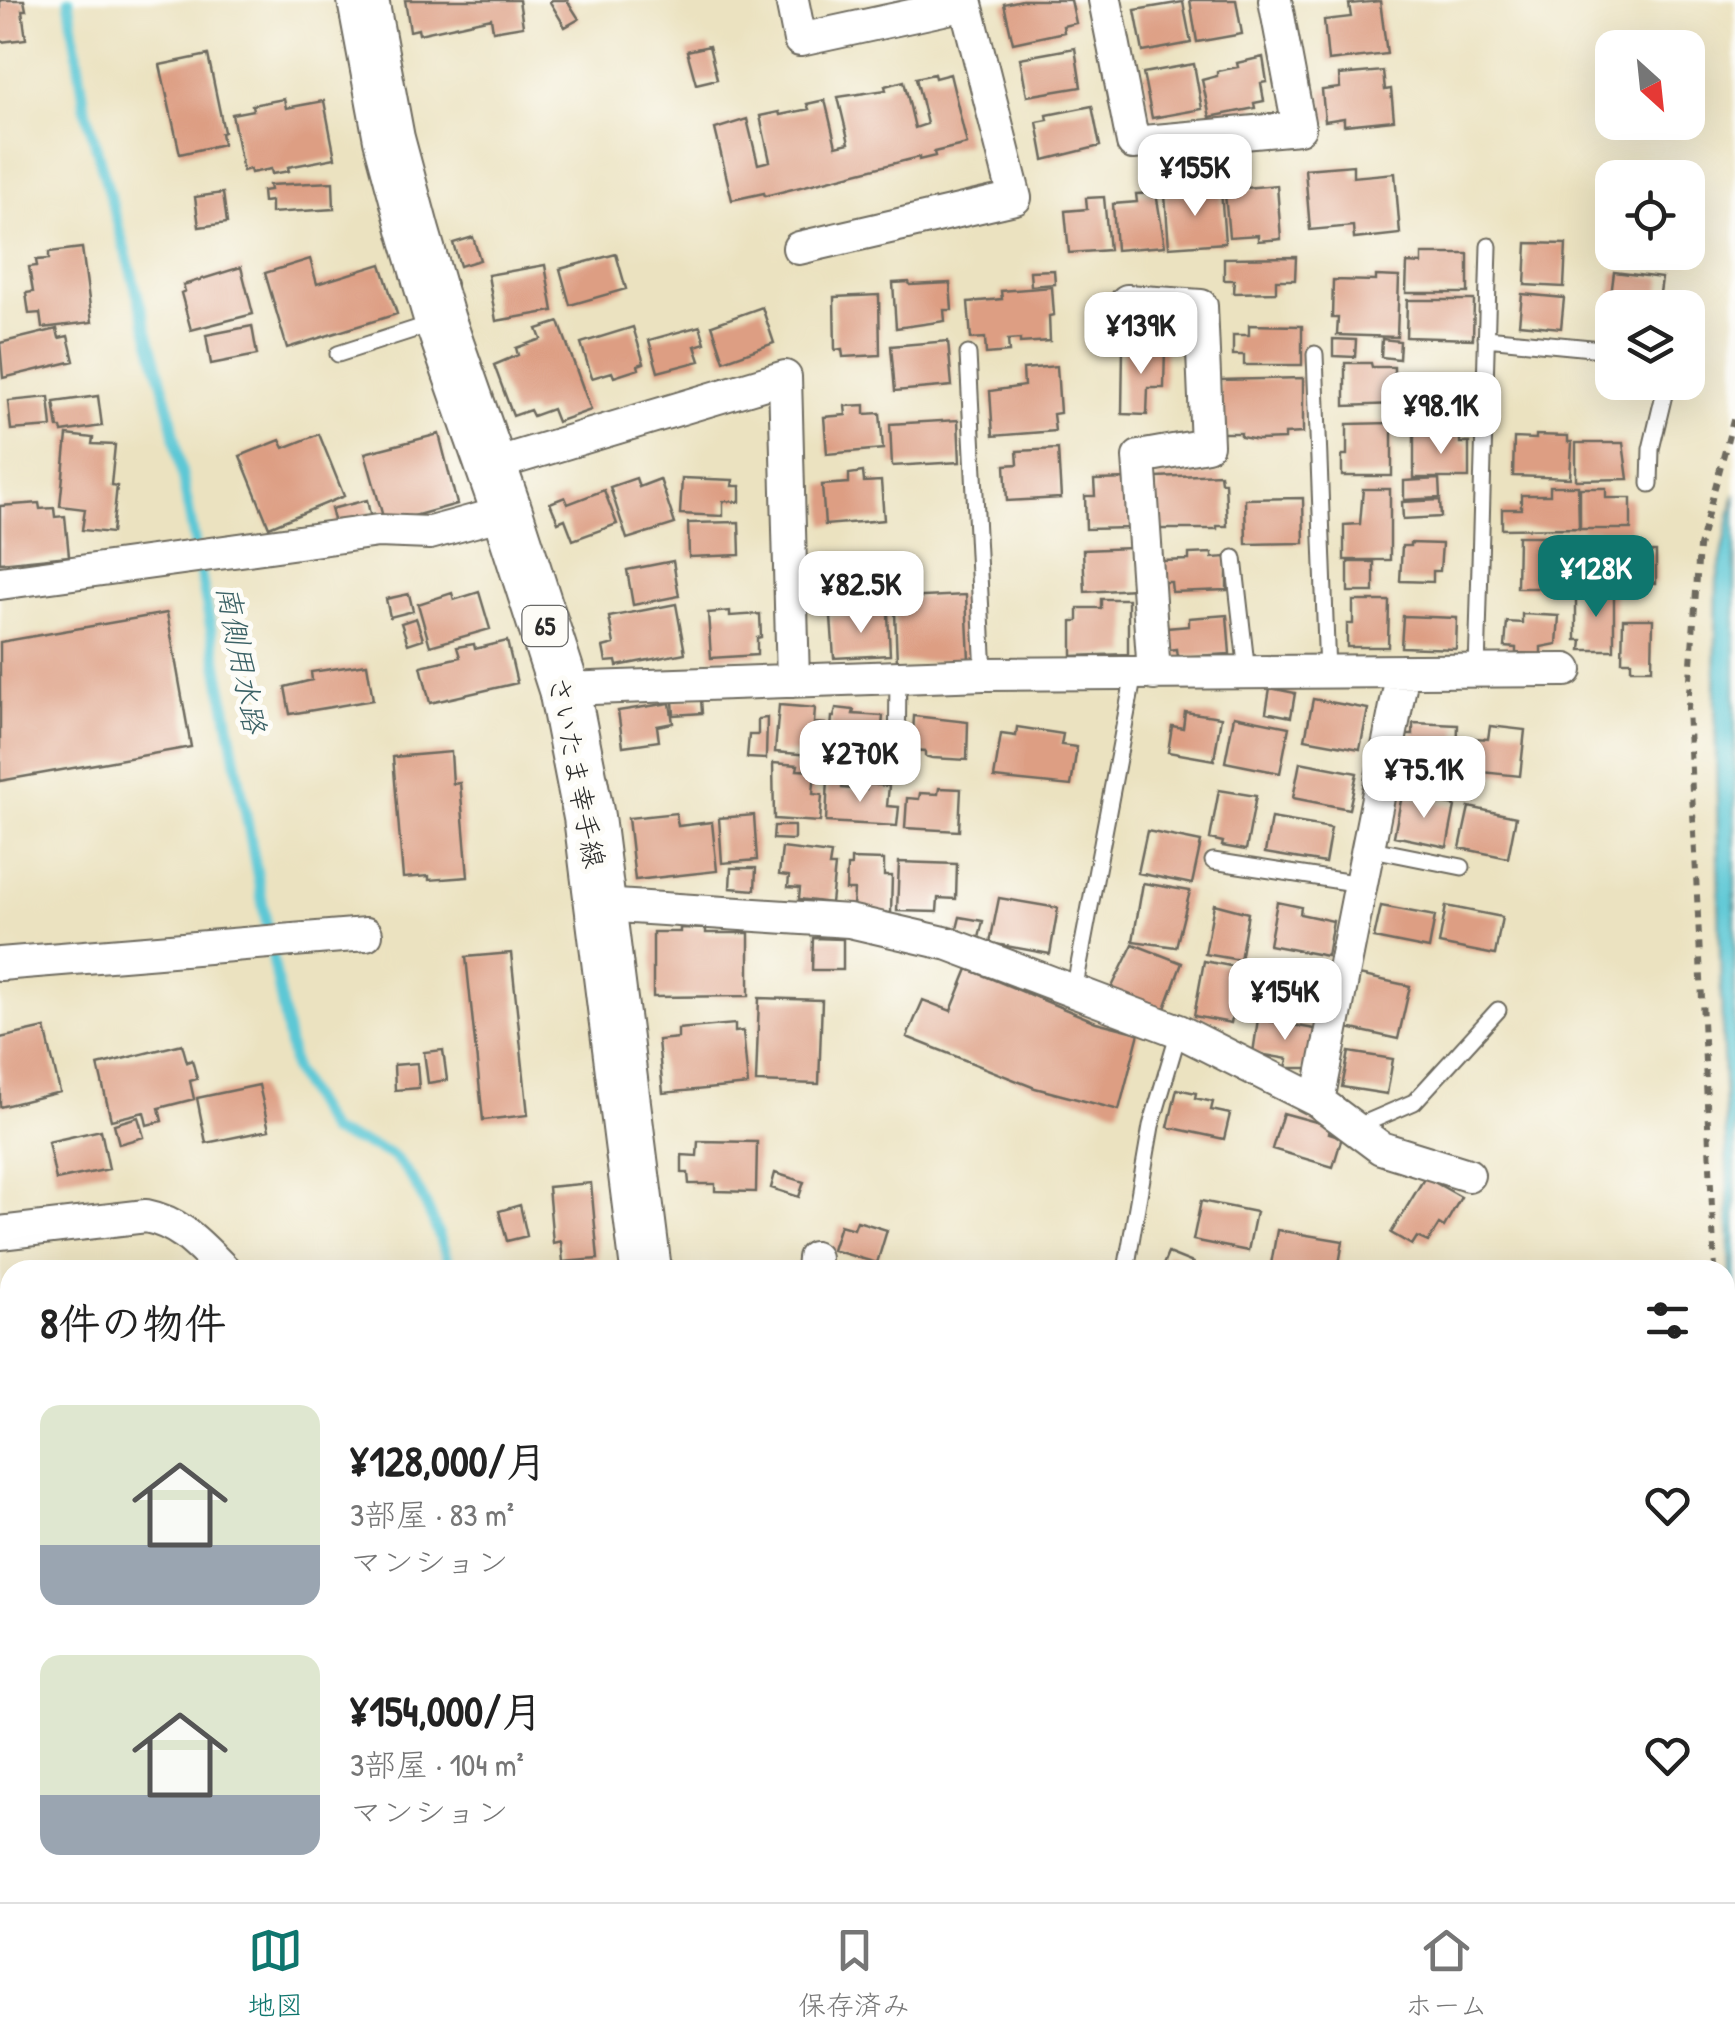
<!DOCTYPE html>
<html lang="ja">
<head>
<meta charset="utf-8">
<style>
	:root { --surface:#fff; --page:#f6f6f6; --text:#222; --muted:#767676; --line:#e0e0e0; --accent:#0f766e }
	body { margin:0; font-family:"Patrick Hand","Klee One",sans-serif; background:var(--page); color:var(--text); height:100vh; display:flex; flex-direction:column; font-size:38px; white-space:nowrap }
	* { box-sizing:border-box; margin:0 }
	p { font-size:32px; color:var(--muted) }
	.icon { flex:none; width:55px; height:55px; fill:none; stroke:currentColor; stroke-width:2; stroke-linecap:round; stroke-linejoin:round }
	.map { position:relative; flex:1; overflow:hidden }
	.side { position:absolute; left:0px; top:1260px; width:1735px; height:642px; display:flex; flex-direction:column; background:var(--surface); border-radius:30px 30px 0 0; box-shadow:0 10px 40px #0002 }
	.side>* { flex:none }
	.needle { width:65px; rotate:153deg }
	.fabs { position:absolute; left:1595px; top:30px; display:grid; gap:20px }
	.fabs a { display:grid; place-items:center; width:110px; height:110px; border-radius:20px; background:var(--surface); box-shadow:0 10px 40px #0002; font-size:50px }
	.price { position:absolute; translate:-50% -85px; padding:0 22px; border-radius:20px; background:#fff; color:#222; font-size:32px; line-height:65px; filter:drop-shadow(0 2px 5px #0008) }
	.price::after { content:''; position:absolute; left:50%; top:60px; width:30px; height:22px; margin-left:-15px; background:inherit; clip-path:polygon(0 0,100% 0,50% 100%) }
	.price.on { background:var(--accent); color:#fff }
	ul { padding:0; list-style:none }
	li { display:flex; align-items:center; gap:30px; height:250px; padding:0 40px }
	li span { display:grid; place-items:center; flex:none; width:280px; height:200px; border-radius:20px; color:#555 }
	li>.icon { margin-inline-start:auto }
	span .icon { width:120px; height:120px; fill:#fffc; stroke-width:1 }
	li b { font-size:42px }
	h2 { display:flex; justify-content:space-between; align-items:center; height:120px; padding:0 40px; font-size:42px }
	.dock { display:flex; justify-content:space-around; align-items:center; height:140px; border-top:2px solid var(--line); background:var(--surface); font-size:28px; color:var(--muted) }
	.dock a { display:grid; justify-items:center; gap:5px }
	.dock .on { color:var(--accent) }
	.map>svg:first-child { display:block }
	.water { fill:#5dc8d5; stroke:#447a80; stroke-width:2.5 }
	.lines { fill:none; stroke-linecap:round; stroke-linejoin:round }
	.stream { stroke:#5dc8d5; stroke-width:11 }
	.building { fill:#dd9e83 }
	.lane-casing { stroke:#6e6b5f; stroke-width:19 }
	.street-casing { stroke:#6e6b5f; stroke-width:36 }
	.primary-casing { stroke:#6e6b5f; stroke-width:54 }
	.path { stroke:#6e6b5f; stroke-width:6; stroke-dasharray:8 8; stroke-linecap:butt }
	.lane { stroke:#fff; stroke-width:15 }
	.street { stroke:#fff; stroke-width:32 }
	.primary { stroke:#fff; stroke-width:50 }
	.labels { text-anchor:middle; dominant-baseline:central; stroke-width:10; stroke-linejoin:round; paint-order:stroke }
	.shield { fill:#fdfcf7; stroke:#6a6a68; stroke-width:2.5 }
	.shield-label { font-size:25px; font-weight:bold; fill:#2b2b2b }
	.street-label { font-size:28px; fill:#2b2b2b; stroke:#fdfcf7 }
	.water-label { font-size:30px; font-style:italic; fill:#3c6266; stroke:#fdfcf7 }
</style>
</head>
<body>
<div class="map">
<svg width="1735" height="1902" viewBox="0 0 1735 1902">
	<rect width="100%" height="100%" fill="#fdfcf7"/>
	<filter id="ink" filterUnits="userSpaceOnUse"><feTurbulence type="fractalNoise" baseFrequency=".01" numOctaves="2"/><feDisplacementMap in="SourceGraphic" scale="20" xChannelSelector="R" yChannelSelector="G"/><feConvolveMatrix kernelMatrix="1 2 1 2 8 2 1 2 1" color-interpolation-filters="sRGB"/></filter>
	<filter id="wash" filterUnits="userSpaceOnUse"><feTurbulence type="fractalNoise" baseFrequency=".0048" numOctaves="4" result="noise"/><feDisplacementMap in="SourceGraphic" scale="40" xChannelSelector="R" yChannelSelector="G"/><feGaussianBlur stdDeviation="2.25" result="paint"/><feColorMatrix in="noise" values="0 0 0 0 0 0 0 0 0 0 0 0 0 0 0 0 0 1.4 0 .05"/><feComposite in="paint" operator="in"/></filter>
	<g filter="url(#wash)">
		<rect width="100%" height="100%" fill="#ebe2c0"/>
		<!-- water -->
		<path class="water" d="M1735,493V1399L1721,996L1715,699L1717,581Z"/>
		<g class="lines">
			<!-- stream -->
			<path class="stream" d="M69,0L85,107L170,411L294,1070L330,1132C348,1139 372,1144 389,1154C416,1170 442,1240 450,1270
				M579,1892L581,1902"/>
		</g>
		<g id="blocks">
			<!-- building -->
			<path class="building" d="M0,0H24L26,10H22L26,39L0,42Z
				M405,0H519L523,26L493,31L491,18L419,34L418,29L410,31Z
				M552,0H567L579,19L565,27L550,2Z
				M1022,0H1071L1076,23L1063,26L1064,32L1013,43L1004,4Z
				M1190,0H1236L1242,34L1197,42Z
				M1380,1L1387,54L1328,61L1324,20L1351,17L1349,4Z
				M1183,2L1191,43L1143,52L1135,10Z
				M709,46L717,79L696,84L687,51Z
				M1075,48L1081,87L1027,96L1020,58Z
				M208,55L224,132L221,133L223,144L180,154L160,65Z
				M1263,57L1267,82L1261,83L1264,101L1254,103L1255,108L1210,117L1202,80L1217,76V71L1238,67L1237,63Z
				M1194,64L1202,109L1152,118L1143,73Z
				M1383,71L1385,90L1391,89L1394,120L1344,125V118L1325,121L1322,90L1340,88L1339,75Z
				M934,74L935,78L950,74L967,144L934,152L935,156L919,160V157L765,196L764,193L732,200L715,129L747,119L758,164L770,161L760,116L779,112L780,115L809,109L807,104L825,100L836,146L849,143L838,97L886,90L885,86L904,81L915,128L927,124L916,78Z
				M284,99L286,108L324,101L335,158L288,167L289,171L272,174L271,169L251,173L250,169L243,171L232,114L253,110L252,105Z
				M1092,106L1100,146L1044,160L1037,122L1048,120L1047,115Z
				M1353,165V177L1395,173L1400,234L1354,239L1353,226L1310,230L1305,169Z
				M333,182L334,209L271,213V201L263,202L262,191L270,190L269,185Z
				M1277,185L1281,239L1258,241V235L1229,237L1225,194L1234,193V189Z
				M1221,190L1225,243L1169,247L1165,195Z
				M223,193L227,223L199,227L195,197Z
				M1156,193L1165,246L1116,250L1113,204L1137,202L1136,194Z
				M1104,197L1109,250L1069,253L1065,211L1087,209L1086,198Z
				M473,237L480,260L460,266L453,243Z
				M1527,243L1566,244L1564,287L1525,285Z
				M82,248L92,322L42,328L40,313L29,314L26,293L33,292L29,267L37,266L36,260L49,259V252Z
				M616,254L626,289L570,305L560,269Z
				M1422,254H1468V293H1406L1407,263L1422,264Z
				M1296,257L1295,280H1276V292L1233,293L1234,280H1224V258Z
				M310,259L317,284L381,264L397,314L287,348L265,273Z
				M545,265L553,311L496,321L488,275Z
				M241,267L253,314L191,330L181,293L185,291L183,285Z
				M1054,270L1055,284L1031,286L1030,271Z
				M1614,272L1662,278L1658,308H1612V328L1607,327Z
				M1376,276L1399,277L1397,337L1337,335L1338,318H1332L1333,280L1376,281Z
				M909,282L910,285L950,283L952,310H944L945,321L896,328L893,283Z
				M1052,287L1054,315L1049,316L1050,341L1020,343V339L1008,340L1009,352L986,354L985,338L971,339L968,302L1002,299L1001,291Z
				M1522,294L1564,298L1561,328L1519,324Z
				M879,295L880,355L843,357L842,349L835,350L834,297Z
				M1407,300H1474L1473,339L1406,337Z
				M762,307L774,343L724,361L712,325Z
				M559,322L591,410L557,422L552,409L533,416L530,410L513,416L494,365L518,355L516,348L541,339L537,329Z
				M1249,325L1302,326V365H1244V355H1233V335H1249Z
				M252,326L257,355L211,364L206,335Z
				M700,326L705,343L695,346L700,361L658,372L649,340Z
				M633,327L644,363L638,365L639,369L614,377L612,372L592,378L581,343Z
				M57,329L59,338L68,336L74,361L3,378L0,343Z
				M1333,339L1356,340L1355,357L1333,356Z
				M1382,339L1400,341L1399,359L1381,357Z
				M948,341L952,386L895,391L891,346Z
				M1123,347H1165L1164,388H1148L1147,415L1122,414Z
				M1345,363H1371L1372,367H1394V404L1345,406Z
				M1057,366L1060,413L1053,414L1055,431L993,436L990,391L1024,386L1023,369Z
				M1413,377H1463L1464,414L1472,413L1473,430L1404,431V388H1409V381H1414Z
				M1303,378V433L1285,434V439L1258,440L1241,437V433H1220L1219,380Z
				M98,396L102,426L62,432L61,428H58L54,402Z
				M49,397L52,427L11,430L8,401Z
				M865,405V414L880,413L883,449L827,454L824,417L846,415L845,406Z
				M958,420L960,462L892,466L890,424Z
				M1392,423V476H1342V455H1347V424Z
				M319,434L344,496L269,527L240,456L280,440L284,448Z
				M439,434L457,504L385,524L365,453Z
				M1414,434H1460V443H1469V478H1414Z
				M67,435L93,438L92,444L115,445L111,485L117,486L112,533L82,530L85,509L60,506Z
				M1536,435L1568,436V442H1572L1570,478L1513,476L1514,438L1536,439Z
				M1576,443H1623L1628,479L1576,480Z
				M1058,449L1061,498L1007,501L1005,465L1018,464L1017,451Z
				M863,472L864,482L881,481L884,520L825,525L822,485L849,483V474Z
				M1220,474L1221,482H1225L1227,526H1217V529H1160L1155,491H1158L1157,477Z
				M636,478L639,487L660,479L675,524L627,539L610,487Z
				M682,478L733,480L732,486H740V502L723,501V516L680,514Z
				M1130,479L1131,528L1086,529L1085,496H1095L1094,480Z
				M1439,479L1440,498L1404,500V481Z
				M1550,486H1578L1579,528L1502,529V509H1521V495H1550Z
				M1580,488H1606V498H1631V529H1580Z
				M1363,489H1390V560H1344V525L1360,524Z
				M604,490L617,524L573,540L565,519L558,522L550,503L565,497L568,504Z
				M1303,498L1304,543L1246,544L1245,499Z
				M367,500L371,519L336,527L331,509Z
				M1440,500L1441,517L1403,519L1402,502Z
				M39,503L40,509L54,508L55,517L65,516L69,556L0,563V506Z
				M739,522L740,555L689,557L688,523Z
				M1518,536H1574L1575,588H1517Z
				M1410,543L1442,544L1440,571H1433V582L1400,581L1402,546H1410Z
				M1131,548L1134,589L1085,592L1083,550Z
				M1595,552H1656V583L1595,582Z
				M1212,553V558L1227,557V590L1172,592L1171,582H1162L1161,561L1189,560V554Z
				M673,561L679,596L633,605L627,570Z
				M1348,562H1374V592H1348Z
				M1594,588H1614V650H1581L1582,640H1576V593L1594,594Z
				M479,592L490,629L430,646L418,604L452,593L454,600Z
				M409,594L413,611L390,617L386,599Z
				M966,595L969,660L897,663L895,612H903L902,598Z
				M1101,599H1128V654L1072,656V621H1078V608H1101Z
				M1353,601H1389L1388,647H1347V624H1353Z
				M676,604L685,653L617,666L616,661L606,662L603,647L614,644L609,617Z
				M730,611V616L760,614L761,637L757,638V655L711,658L708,613Z
				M167,613L191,747L0,781V642Z
				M888,613L890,655L834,658L831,617Z
				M1522,614L1559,616L1557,644L1541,647V654L1516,653V648L1505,647L1507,622L1522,623Z
				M1227,615L1230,654L1177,657L1176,649L1168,650L1167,628L1189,626V618Z
				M1403,616L1457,618L1456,649L1401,647Z
				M416,618L423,639L408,644L401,623Z
				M1623,619H1653L1652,669H1631V661H1622Z
				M507,641L517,683L430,703L421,666L460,657L457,647L474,644L475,649Z
				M367,664L373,700L290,714L285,687L312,680L311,672Z
				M1270,688L1295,693L1291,717L1266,712Z
				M701,699L702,713L674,715L673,701Z
				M1313,699L1368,709L1360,749L1305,739Z
				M670,703L673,723L657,726L659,741L623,746L618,711Z
				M779,705L815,708L814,723L825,724L823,756L775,752Z
				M836,708L854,710L853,714L883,716L881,738H877L876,750L870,749V758L829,754L832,717H834Z
				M1185,712L1221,717L1214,760L1168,752L1172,726L1183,728Z
				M914,716L968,722L967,760L932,758L925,756V751L912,750Z
				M1234,716L1289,727L1280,773L1225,762Z
				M767,718L766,759L747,758L749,735H758V719Z
				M1413,723L1458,725L1457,764L1406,761L1407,735H1413Z
				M1490,726L1525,730L1520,776L1471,771L1475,738L1488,739Z
				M1017,727L1063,734L1061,745L1077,747L1071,786L994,778L1001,734L1016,736Z
				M451,752L453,784L460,783L468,877L429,880V876L403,878L393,757Z
				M1300,762L1357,773L1349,809L1293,798Z
				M773,763L798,765L797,770L815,771L813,794L822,795L820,822L774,819Z
				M1401,765L1455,776L1452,790L1399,778Z
				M828,777H842V788L866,790V784L889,786L887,806L899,807L897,826L826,822Z
				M939,788L961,789L959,831L905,828L907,798L919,799L920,793L938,794Z
				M1219,790L1256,796L1246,850L1222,846L1223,842L1210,839Z
				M1402,795L1455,806L1447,847L1394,836Z
				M1469,807L1516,817L1508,858L1460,848Z
				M676,813L678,826L712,822L717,871L635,880L628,818Z
				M754,815L757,860L722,863L719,818Z
				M1271,818L1331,828L1325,863L1265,853Z
				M774,826H794V840L773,839Z
				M1147,831L1201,842L1192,884L1138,873Z
				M782,848L831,854L829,866H835L831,903L799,899L800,888L788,887L789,876L779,875Z
				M851,859L884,860V876H892L891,913L864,912L853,907L854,890H846L847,866H851Z
				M899,862L957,864L956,899L938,898L937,912L897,911Z
				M731,868H756L755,890L730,888Z
				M1143,883L1190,891L1176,947L1133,941Z
				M999,898L1058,908L1050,954L990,943Z
				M1277,902L1301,907L1300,914L1333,921L1327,956L1269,945Z
				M1214,904L1248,913L1240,960L1205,954Z
				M1381,906L1435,916L1429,949L1374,938Z
				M1446,906L1502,917L1495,955L1439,944Z
				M960,917L983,921L979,938L956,933Z
				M680,928L706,929V933H749V996L653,997V932H680Z
				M813,938L843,939V970H812Z
				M1133,944L1182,963L1164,1011L1110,991Z
				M511,953L528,1115L483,1120L466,957Z
				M1204,961L1241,968L1231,1023L1194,1016Z
				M1258,965L1313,974L1306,1014L1250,1004Z
				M968,969L1096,1022L1139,1033L1119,1110L1035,1088L907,1037L923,1000L951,1011Z
				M1359,975L1410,986L1398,1039L1348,1028Z
				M759,998L822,1000L819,1084L756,1082Z
				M1258,1019L1315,1029L1309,1068H1286L1288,1059L1253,1053Z
				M735,1024V1032L743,1031L748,1085L663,1093L658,1040L678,1038V1029Z
				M45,1028L60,1092L0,1107V1038Z
				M182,1044L187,1062L192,1060L197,1079L190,1081L194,1099L159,1108L162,1121L147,1125L144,1112L111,1120L98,1065Z
				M443,1050L447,1080L428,1083L424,1052Z
				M1349,1052L1393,1059L1387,1094L1342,1087Z
				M417,1063L419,1088L395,1090L394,1065Z
				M259,1085L269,1130L206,1143L197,1098Z
				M1177,1089L1196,1093L1195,1098L1213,1102L1211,1110L1230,1114L1224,1139L1168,1127Z
				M1283,1113L1331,1126L1329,1133L1342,1137L1333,1167L1272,1149Z
				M138,1117L144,1137L119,1144L114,1124Z
				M101,1130L109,1169L56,1180L48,1142Z
				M698,1141L757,1142L756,1192L715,1191V1184H689L688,1173H682V1155L697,1156Z
				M775,1173L804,1182L799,1197L771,1188Z
				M1425,1177L1461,1197L1444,1227L1439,1224L1428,1242L1417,1237L1412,1245L1391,1233Z
				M591,1183L598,1259L563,1262L561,1241L553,1243L548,1187Z
				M1201,1201L1256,1212L1248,1251L1193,1240Z
				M520,1205L527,1236L507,1241L499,1211Z
				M857,1221L887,1230L877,1263L832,1250L840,1225L854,1229Z
				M1277,1230L1343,1241L1338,1270H1270Z
				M1168,1253L1193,1263L1191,1270H1161Z
				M0,1882H10V1892H24V1902H0Z
				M53,1892H122V1902H51Z
				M1027,1892H1077V1902H1027Z
				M1228,1892H1274V1902H1228Z
				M338,1893L339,1902H267V1899Z
				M160,1896L246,1899V1902H159Z"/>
		</g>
	</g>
	<g filter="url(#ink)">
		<use href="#blocks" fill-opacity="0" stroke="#6e6b5f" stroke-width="2.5"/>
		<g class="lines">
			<!-- lane casing -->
			<g class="lane-casing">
				<path id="lane" d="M1486,338L1612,350
					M338,354L434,323
					M968,354L984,674
					M1315,354L1327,672
					M1650,484L1651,449L1667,382
					M1234,558L1247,673
					M1477,671L1489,246
					M897,769L898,677
					M1367,848L1462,867
					M1213,861L1360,884
					M1074,991L1134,674
					M1354,1128L1414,1102L1498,1010
					M1126,1270L1151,1126L1179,1031
					M0,1563H10"/>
			</g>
			<!-- street casing -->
			<g class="street-casing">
				<path id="street" d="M792,0L800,40L966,4L1015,198L799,248
					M1105,0L1133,143L1299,128L1275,0
					M1127,301L1201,306L1207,445L1139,457L1154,674
					M491,465L785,377L793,681
					M0,583L378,531L430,533L507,512
					M564,689L984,674L1566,670
					M601,905L849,921L949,944L1179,1031L1318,1101L1381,1148L1468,1175
					M0,964L366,934
					M1318,1101L1403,671
					M0,1233L146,1216C181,1223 199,1245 224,1270
					M813,1270L814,1258
					M0,1844L10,1846
					M429,1892V1902
					M1294,1902L1296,1892"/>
			</g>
			<!-- primary casing -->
			<g class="primary-casing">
				<path id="primary" d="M363,0L389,139L414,232L440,321L507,512L564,689L589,817L646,1270
					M662,1902L663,1892"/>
			</g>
			<!-- path -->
			<path class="path" d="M1715,1270L1688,708L1699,547L1735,413
				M1725,1465L1735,1667
				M1725,1786H1735"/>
			<!-- lane -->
			<use href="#lane" class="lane"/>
			<!-- street -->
			<use href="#street" class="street"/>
			<!-- primary -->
			<use href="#primary" class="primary"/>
		</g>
	</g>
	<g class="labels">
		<!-- shield labels -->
		<rect class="shield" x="522.5" y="606" width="45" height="40" rx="8"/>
		<g class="shield-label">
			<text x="545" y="626">65</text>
		</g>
		<!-- street labels -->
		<g class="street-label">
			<text transform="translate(577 772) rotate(79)">さいたま幸手線</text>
		</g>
		<!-- water labels -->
		<g class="water-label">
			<text transform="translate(242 659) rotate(79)">南側用水路</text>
		</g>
	</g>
</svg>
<div class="fabs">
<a><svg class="needle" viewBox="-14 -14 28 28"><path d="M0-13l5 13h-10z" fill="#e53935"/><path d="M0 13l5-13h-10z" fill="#767676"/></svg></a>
<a><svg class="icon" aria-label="locate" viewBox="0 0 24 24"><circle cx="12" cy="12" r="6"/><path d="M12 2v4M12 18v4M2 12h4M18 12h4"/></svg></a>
<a><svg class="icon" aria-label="layers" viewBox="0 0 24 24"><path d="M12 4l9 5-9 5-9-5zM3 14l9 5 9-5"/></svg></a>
</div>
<b class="price" style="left:1195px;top:219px">¥155K</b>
<b class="price" style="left:1141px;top:377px">¥139K</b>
<b class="price" style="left:1441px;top:457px">¥98.1K</b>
<b class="price on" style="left:1596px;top:620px">¥128K</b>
<b class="price" style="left:861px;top:636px">¥82.5K</b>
<b class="price" style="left:860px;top:805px">¥270K</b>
<b class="price" style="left:1424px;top:821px">¥75.1K</b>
<b class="price" style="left:1285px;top:1043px">¥154K</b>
<section class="side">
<h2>8件の物件<svg class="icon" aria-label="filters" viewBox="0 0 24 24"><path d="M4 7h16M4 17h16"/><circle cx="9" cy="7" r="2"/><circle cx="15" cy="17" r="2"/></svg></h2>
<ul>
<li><span style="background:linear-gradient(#dfe7d0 70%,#9aa5b1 0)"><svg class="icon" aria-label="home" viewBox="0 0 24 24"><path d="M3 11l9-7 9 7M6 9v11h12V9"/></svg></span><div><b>¥128,000/月</b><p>3部屋 · 83 m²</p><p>マンション</p></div><svg class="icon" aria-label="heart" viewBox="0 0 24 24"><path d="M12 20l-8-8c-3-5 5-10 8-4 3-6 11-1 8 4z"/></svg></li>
<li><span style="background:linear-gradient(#dfe7d0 70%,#9aa5b1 0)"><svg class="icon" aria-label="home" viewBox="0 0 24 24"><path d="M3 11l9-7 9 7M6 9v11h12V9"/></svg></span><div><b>¥154,000/月</b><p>3部屋 · 104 m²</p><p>マンション</p></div><svg class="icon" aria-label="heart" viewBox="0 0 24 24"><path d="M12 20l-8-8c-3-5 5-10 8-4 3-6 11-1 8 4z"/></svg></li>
</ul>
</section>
</div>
<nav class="dock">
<a class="on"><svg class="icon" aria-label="map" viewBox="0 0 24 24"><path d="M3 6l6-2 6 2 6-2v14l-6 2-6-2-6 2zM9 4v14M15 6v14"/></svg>地図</a>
<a><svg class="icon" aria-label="saved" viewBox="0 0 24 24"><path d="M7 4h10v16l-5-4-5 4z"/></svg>保存済み</a>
<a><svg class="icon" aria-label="home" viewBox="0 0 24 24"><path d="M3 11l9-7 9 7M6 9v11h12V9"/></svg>ホーム</a>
</nav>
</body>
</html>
